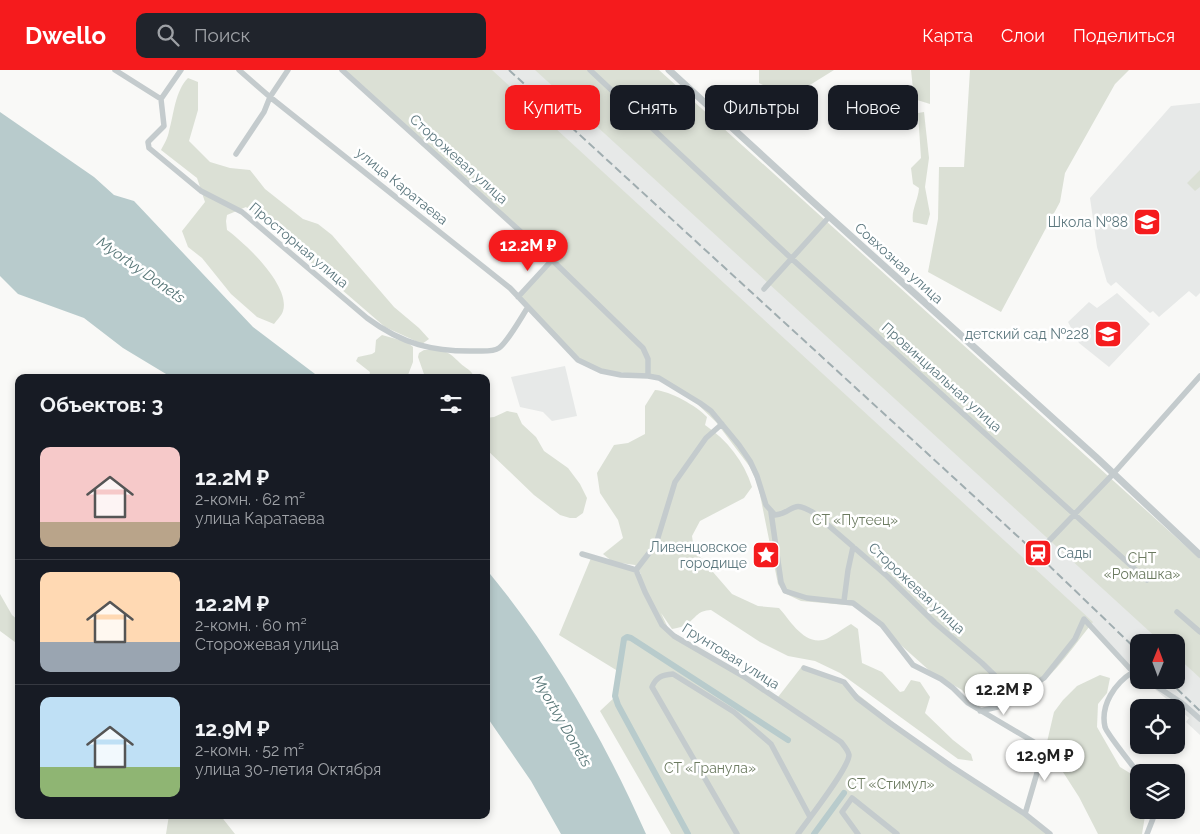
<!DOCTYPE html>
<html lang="ru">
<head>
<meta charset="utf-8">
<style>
	:root { --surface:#171b24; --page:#20242c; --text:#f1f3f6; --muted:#9ea1a6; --line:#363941; --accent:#f51b1d }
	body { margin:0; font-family:Raleway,sans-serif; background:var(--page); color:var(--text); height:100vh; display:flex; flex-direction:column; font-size:19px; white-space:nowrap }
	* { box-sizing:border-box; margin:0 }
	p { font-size:16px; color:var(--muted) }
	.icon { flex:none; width:28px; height:28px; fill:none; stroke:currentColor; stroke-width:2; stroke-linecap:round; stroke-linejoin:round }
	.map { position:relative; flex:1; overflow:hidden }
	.sheet { position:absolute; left:15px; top:304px; width:475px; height:445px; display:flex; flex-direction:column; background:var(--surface); border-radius:10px; box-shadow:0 2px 8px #0003 }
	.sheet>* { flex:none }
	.banner { position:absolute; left:505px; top:15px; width:475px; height:45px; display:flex; gap:10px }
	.needle { width:32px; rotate:1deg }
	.controls { position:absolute; left:1130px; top:564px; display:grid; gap:10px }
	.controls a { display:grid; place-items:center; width:55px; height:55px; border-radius:10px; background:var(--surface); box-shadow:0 2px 8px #0003; font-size:25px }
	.price { position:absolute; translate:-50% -42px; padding:0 11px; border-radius:18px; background:#fff; color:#222; font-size:16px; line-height:32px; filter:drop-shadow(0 1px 2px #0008) }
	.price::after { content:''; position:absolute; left:50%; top:30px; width:15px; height:11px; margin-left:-8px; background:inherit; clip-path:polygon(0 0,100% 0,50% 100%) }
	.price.current { background:var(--accent); color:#fff }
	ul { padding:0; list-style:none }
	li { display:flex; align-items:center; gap:15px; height:125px; padding:0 25px }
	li+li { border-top:1px solid var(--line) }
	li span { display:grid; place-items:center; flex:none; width:140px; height:100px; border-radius:10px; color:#555 }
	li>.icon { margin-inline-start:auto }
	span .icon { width:60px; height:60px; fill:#fffc; stroke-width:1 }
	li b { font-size:21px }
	h2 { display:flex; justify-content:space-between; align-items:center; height:60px; padding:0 25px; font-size:21px }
	.chip { padding:0 18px; border-radius:10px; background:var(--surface); box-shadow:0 2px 8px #0003; font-size:18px; line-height:45px }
	.chip.current { background:var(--accent); color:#fff }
	header { display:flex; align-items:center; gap:30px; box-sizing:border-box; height:70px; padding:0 25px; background:var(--accent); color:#fff }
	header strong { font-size:24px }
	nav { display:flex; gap:28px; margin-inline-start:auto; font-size:18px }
	.search { width:350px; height:45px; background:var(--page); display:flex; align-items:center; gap:12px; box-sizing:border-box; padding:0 18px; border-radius:10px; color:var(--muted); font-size:19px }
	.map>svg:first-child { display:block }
	.built { fill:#e7e9e8 }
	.green { fill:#dbe0d5 }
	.water { fill:#b8cbcc }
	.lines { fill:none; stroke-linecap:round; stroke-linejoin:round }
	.canal { stroke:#b8cbcc; stroke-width:6 }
	.minor { stroke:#c4cbcd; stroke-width:5.5 }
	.tertiary { stroke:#c4cbcd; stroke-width:7 }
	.rail { stroke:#a0adb0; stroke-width:2; stroke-dasharray:8 4; stroke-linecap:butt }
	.labels { text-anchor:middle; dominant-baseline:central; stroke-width:5; stroke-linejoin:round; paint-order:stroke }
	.street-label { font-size:14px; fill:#5d787f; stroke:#fff }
	.poi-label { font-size:14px; fill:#5d787f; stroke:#fff; text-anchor:end }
	.park-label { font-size:14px; fill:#6c7b61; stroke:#fff }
	.water-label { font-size:15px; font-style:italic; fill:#577677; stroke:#fff }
</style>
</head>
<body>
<header>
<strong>Dwello</strong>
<div class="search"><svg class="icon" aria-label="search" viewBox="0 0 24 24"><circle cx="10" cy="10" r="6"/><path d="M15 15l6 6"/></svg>Поиск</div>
<nav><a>Карта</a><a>Слои</a><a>Поделиться</a></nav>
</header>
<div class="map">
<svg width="1200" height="764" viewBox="0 0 1200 764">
	<rect width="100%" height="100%" fill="#f9f9f7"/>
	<!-- built -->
	<path class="built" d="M490,0H538L1163,572H1139V607L1133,606L1085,547Z
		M1200,33V223L1196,227L1189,221L1159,247L1153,241L1150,243L1116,212L1111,216L1107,212L1097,177L1090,128L1171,36Z
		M1117,223L1150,254L1109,297L1079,273L1068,252L1089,232L1097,238Z
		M565,296L577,346L552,351L543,342L520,337L511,307Z
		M1176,585L1200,607V665L1186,652L1189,648L1144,610H1176Z"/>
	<!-- green -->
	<path class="green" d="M344,0H492L1093,552C1072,578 1052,610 1023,626C1009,634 992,635 977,637L962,620L931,602L857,536L801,531L784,523L778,514L758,415L750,397L716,352L685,322L658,308L590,298L518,229L552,189Z
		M535,0H659L1200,489V608L1176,586V572H1161Z
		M759,0H834L789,28L759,13Z
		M911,0H930V34L914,29Z
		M970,0H1129L1115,14L1065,103L1060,132L1001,242L928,202L938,149L939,97H964Z
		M188,8L198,12V40L189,71L210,92L230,98L250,100L265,119L303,149L318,154L332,165L394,237L419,258L429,269L422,274L385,257L246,137L227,145L226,151L227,160C245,173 291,216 283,241C282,245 277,250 274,254L257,247L231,224L202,188L188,177L182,161L205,132L197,108L161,80C164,74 168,68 169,61C174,44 175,21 188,8Z
		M924,42L929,88L925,117L930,144L927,155L913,152C911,140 918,131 919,118L913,114L911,98L921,88L918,43Z
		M1200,100V117L1195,121L1187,113Z
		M382,265L407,272L413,277V292L408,305L400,307H369L370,302L356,291L358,287L372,284L375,282L376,270Z
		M424,280C444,280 446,279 460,293C466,299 471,299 474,307H425L418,287L419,283Z
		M655,320C670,321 697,336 707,347L705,355C727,370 744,391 752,417L744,428L700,451L692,466L694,480L732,524L758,536L779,538C790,550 803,574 823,570C829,569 844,558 851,554L858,559L862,593L882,602L900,622L904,621L911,610L920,612L930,627L925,643L953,670L971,684L973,691L958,689L840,603L815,591L788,586L760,572L711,540C697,541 698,546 687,554C683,557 677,558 672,559L661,543L669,560L778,627L803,595L842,612L925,677L996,723L1047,764H671L600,641L617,625L621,603L559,565L591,488L641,504L635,495L613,492L603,484L623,468L618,450L600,423L597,403L614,375L628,373L645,364V336Z
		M507,341L517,343L522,354L536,367L544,381L568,398L580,414L587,428L583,443L576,448H570L560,445L534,425L486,379V348L494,347Z
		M0,524L12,545L19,551V575L0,561Z
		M1100,605L1110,608L1107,623L1098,634L1097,657L1120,697L1138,708L1139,740H1146L1142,764H1098L1079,727L1054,688L1047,672L1054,642L1063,630L1077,616Z
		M169,745H220L235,764H166Z"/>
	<!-- water -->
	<path class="water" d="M0,42L94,107L114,125L134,131L253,257L319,307H171L123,278L84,248L18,224L0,206Z
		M486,499C552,578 604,670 646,764H561L531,711L489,650L486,642Z"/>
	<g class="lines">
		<!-- canal -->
		<path class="canal" d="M688,764L618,635L615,626L624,569L627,567L631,568L788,670
			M814,764L844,723"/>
		<!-- minor -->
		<path class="minor" d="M115,0L161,29L164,56L148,72L149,78L201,121L242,142L367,248C402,274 433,282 476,281C483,281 493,282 499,278C507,273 522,246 528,237
			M239,0L270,27L510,218L578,290L601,301L621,305L648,306L659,308L700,333L711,341L739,375L750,391L757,406L766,435L775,445C795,443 790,428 814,443L887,506L935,553L982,593L1016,626
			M342,0L552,190L643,278L648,289V306
			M590,0L792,189L1147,510
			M161,29L181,0
			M236,84L264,42L270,27L288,0
			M764,219L829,147
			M518,227L552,190
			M722,354L706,368L675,412L656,474L636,500L645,522L662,555L674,566L743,606L841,672C844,676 848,680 849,685C849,698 807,751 798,764
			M771,442L781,512L785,521L807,528L853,533L882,555L913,595L941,609L953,618L968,633L1039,675L1037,703L1025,744
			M1046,474L1113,404L1200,306
			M582,484L636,500
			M844,531L848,500L853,477
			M1177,542L1200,562
			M804,598L844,612L857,628L890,653L951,696L1025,744L1050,764
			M1133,602C1115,613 1100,635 1105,657C1107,664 1133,696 1139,704
			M1147,610L1182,633L1200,649
			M980,641L1006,635L1016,626L1044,608L1075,569L1084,549L1133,602L1139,606
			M737,764L652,617C656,607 662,605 673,604L734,642L771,674L810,747
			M858,764L842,742L852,728L897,764
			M1147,764L1154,746L1152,740"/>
		<!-- tertiary -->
		<path class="tertiary" d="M669,0L812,131L1096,387L1200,485"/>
		<!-- rail -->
		<path class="rail" d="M509,0L1037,484L1139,582
			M1168,610L1200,641"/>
	</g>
	<!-- icons -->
	<defs>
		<g id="school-square" transform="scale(1.4375)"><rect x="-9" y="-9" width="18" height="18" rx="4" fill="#f51b1d" stroke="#fff"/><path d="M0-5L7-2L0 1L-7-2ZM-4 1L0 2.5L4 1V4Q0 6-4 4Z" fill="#fff"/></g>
		<g id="station-square" transform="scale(1.4375)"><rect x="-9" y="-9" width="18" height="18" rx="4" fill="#f51b1d" stroke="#fff"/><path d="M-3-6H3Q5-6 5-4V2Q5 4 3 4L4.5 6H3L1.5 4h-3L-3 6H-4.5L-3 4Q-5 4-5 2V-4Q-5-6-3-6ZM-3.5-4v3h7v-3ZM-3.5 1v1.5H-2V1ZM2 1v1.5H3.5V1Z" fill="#fff"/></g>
		<g id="sight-square" transform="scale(1.4375)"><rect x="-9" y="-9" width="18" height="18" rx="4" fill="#f51b1d" stroke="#fff"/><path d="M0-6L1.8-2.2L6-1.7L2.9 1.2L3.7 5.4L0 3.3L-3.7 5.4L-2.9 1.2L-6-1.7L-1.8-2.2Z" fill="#fff"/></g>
	</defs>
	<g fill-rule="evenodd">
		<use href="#school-square" x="1147" y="152"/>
		<use href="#school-square" x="1108" y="264"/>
		<use href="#station-square" x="1038" y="483"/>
		<use href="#sight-square" x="766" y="485"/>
	</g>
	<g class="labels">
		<!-- street labels -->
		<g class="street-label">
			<text transform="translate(459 89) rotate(42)">Сторожевая улица</text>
			<text transform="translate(402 116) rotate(39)">улица Каратаева</text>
			<text transform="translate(299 175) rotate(40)">Просторная улица</text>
			<text transform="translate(899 193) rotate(42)">Совхозная улица</text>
			<text transform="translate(942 307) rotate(42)">Провинциальная улица</text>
			<text transform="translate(917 518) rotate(43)">Сторожевая улица</text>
			<text transform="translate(731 586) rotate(32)">Грунтовая улица</text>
		</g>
		<!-- poi labels -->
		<g class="poi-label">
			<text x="1128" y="152">Школа №88</text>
			<text x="1089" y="264">детский сад №228</text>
			<text x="747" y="477">Ливенцовское<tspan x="747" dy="16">городище</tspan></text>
			<text x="1057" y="483" text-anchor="start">Сады</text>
		</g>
		<!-- park labels -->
		<g class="park-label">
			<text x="855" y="450">СТ «Путеец»</text>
			<text x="1142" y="488">СНТ<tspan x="1142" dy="16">«Ромашка»</tspan></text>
			<text x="710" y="698">СТ «Гранула»</text>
			<text x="891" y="714">СТ «Стимул»</text>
		</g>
		<!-- water labels -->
		<g class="water-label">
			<text transform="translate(141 200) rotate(35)">Myortvy Donets</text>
			<text transform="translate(562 651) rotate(60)">Myortvy Donets</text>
		</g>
	</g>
</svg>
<div class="controls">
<a><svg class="needle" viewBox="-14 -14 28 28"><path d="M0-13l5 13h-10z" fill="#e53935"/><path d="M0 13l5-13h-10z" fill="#9ea1a6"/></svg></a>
<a><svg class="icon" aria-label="locate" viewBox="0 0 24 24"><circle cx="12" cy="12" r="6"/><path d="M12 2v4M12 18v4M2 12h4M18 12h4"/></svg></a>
<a><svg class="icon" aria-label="layers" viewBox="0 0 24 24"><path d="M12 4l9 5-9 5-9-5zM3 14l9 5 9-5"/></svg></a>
</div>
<b class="price current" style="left:528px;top:202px">12.2M ₽</b>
<b class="price" style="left:1004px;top:646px">12.2M ₽</b>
<b class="price" style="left:1045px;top:712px">12.9M ₽</b>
<div class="banner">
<a class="chip current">Купить</a>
<a class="chip">Снять</a>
<a class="chip">Фильтры</a>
<a class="chip">Новое</a>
</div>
<section class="sheet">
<h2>Объектов: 3<svg class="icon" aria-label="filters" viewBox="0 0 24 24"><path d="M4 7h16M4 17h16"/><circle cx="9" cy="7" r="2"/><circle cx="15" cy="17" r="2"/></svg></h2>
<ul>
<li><span style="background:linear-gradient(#f6c9c9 75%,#b9a48a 0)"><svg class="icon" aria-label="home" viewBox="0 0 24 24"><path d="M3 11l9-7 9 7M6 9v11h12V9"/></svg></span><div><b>12.2M ₽</b><p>2-комн. · 62 m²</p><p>улица Каратаева</p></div></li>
<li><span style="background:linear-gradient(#ffd9b3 70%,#9aa5b1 0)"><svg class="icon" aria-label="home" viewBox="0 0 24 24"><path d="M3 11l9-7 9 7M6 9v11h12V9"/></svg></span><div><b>12.2M ₽</b><p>2-комн. · 60 m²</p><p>Сторожевая улица</p></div></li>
<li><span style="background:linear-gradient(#bfe0f5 70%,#8fb573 0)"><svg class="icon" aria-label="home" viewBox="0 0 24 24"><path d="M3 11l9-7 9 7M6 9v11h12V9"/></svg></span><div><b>12.9M ₽</b><p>2-комн. · 52 m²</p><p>улица 30-летия Октября</p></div></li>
</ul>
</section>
</div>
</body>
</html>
